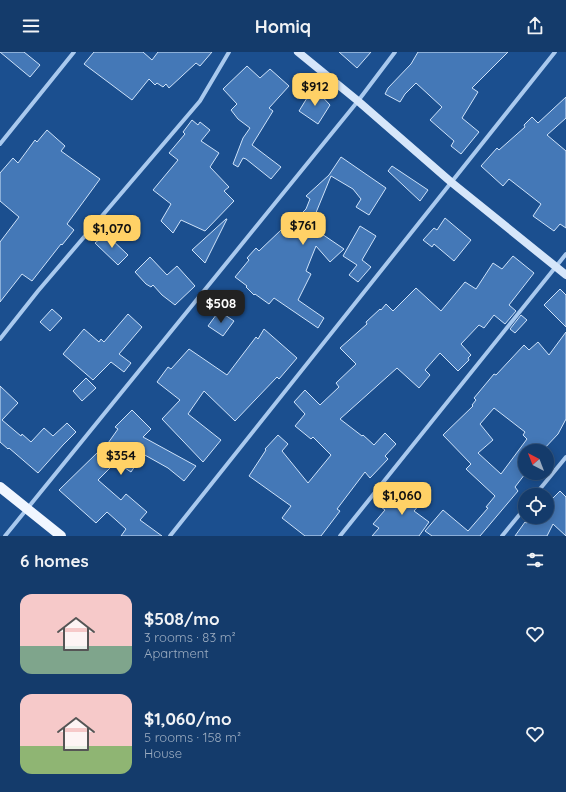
<!DOCTYPE html>
<html lang="en">
<head>
<meta charset="utf-8">
<style>
	:root { --surface:#143b6b; --page:#214673; --text:#f1f3f6; --muted:#9dadc1; --line:#33557e; --accent:#ffd166 }
	body { margin:0; font-family:Quicksand,sans-serif; background:var(--page); color:var(--text); height:100vh; display:flex; flex-direction:column; font-size:15px; white-space:nowrap }
	* { box-sizing:border-box; margin:0 }
	p { font-size:13px; color:var(--muted) }
	.icon { flex:none; width:22px; height:22px; fill:none; stroke:currentColor; stroke-width:2; stroke-linecap:round; stroke-linejoin:round }
	.map { position:relative; height:484px; overflow:hidden }
	.drawer { display:flex; flex-direction:column; background:var(--surface); flex:1 }
	.drawer>* { flex:none }
	.needle { width:26px; rotate:318deg }
	.tools { position:absolute; left:518px; top:392px; display:grid; gap:8px }
	.tools a { display:grid; place-items:center; width:36px; height:36px; border-radius:50%; background:var(--surface); box-shadow:0 2px 10px #0003,0 0 0 1px var(--line); font-size:20px }
	.price { position:absolute; translate:-50% -34px; padding:0 9px; border-radius:8px; background:var(--accent); color:#111; font-size:13px; line-height:26px; filter:drop-shadow(0 1px 2px #0008) }
	.price::after { content:''; position:absolute; left:50%; top:24px; width:12px; height:9px; margin-left:-6px; background:inherit; clip-path:polygon(0 0,100% 0,50% 100%) }
	.price.selected { background:#222; color:#fff }
	ul { padding:0; list-style:none }
	li { display:flex; align-items:center; gap:12px; height:100px; padding:0 20px }
	li span { display:grid; place-items:center; flex:none; width:112px; height:80px; border-radius:12px; color:#555 }
	li>.icon { margin-inline-start:auto }
	span .icon { width:48px; height:48px; fill:#fffc; stroke-width:1 }
	li b { font-size:17px }
	h2 { display:flex; justify-content:space-between; align-items:center; height:48px; padding:0 20px; font-size:17px }
	header { display:flex; justify-content:space-between; align-items:center; height:52px; padding:0 20px; background:var(--surface); font-size:18px; font-weight:700 }
	.map>svg:first-child { display:block }
	.building { fill:#4478b7; stroke:#cfe3fa; fill-rule:evenodd }
	.lines { fill:none; stroke-linecap:round; stroke-linejoin:round }
	.street { stroke:#a9c9ee; stroke-width:4 }
	.secondary { stroke:#d6e6fa; stroke-width:8 }
	.primary { stroke:#f0f6ff; stroke-width:10 }
</style>
</head>
<body>
<header><svg class="icon" aria-label="menu" viewBox="0 0 24 24"><path d="M4 6h16M4 12h16M4 18h16"/></svg>Homiq<svg class="icon" aria-label="share" viewBox="0 0 24 24"><path d="M12 15V3M7 8l5-5 5 5M5 13v7h14v-7"/></svg></header>
<div class="map">
<svg width="566" height="484" viewBox="0 0 566 484">
	<rect width="100%" height="100%" fill="#1b4f8f"/>
	<!-- building -->
	<path class="building" d="M0,0H24L40,13L30,25Z
		M94,0H143L152,8L158,0H212L200,14L196,11L169,36L166,32L163,35L157,31L155,33L149,27L132,48L84,12Z
		M339,0H371L357,16Z
		M418,0H508L472,36L478,40L462,66L479,80L461,102L451,94L454,89L430,68L442,55L416,31L405,42L400,50L385,42L388,36L411,12Z
		M247,14L260,26L270,17L289,34L269,56L273,59L252,93L281,115L271,127L246,107L243,106L238,115L233,112L243,86L250,76L238,67L231,58L237,52L223,37Z
		M315,37L330,53L318,72L299,59L307,46L306,45Z
		M566,45V66L547,83L566,99V176L560,172L554,179L533,164L541,152L509,127L503,134L481,114L497,96L499,98L525,75L524,73L532,65L538,71Z
		M192,68L198,73L200,70L210,78L201,89L219,101L210,115L229,135L224,139L234,149L205,179L181,168L173,181L161,169L171,152L153,138L178,108L169,101L185,82L183,80Z
		M47,78L65,94L61,99L100,127L67,172L74,178L62,193L61,192L32,229L22,222L0,250V190L19,165L0,149V121L13,106L18,111L35,88L37,90Z
		M341,105L386,136L369,163L356,155L361,147L353,137L331,124L315,163L325,175L319,180L344,197L330,210L316,194L306,219L311,222L298,248L324,266L318,276L274,246L269,252L255,242L254,243L246,235L247,234L235,225L249,208L247,206L256,196L259,199L281,178L283,180L306,157L310,147L306,144L329,123Z
		M392,114L428,138L420,149L388,119Z
		M445,166L471,188L454,209L434,192L432,195L423,188L434,176L437,178Z
		M226,167H227L205,211L192,198Z
		M360,174L376,184L362,208L371,215L358,230L349,223L357,213L343,204Z
		M106,182L128,203L118,213L95,191Z
		M513,204L534,221L509,253L516,259L505,272L494,263L484,276L479,273L461,292L471,303L468,306L469,308L458,319L440,301L425,318L430,323L419,336L397,316L340,367L362,384L363,383L374,393L385,381L396,392L385,404L388,407L370,426L365,420L337,457L340,459L321,484H305L282,466L291,454L249,424L266,398L265,397L278,383L288,392L282,399L308,431L331,403L313,385L311,387L295,374L305,362L294,350L305,338L320,353L339,335L336,331L356,312L340,296L367,272L366,270L380,257L381,258L386,252L393,259L416,236L441,259L465,230L476,237L493,211L502,217Z
		M150,205L167,223L177,214L195,234L175,253L162,243L153,233L151,235L146,232L135,220Z
		M560,237L566,243V275L544,253Z
		M52,257L62,266L50,279L40,270Z
		M219,259L234,269L223,284L208,274Z
		M128,262L142,275L119,302L131,311L124,320L111,310L93,328L63,302L84,277L99,290L101,287L104,290Z
		M521,263L527,268L515,281L510,277Z
		M264,277L297,306L279,327L277,325L235,369L204,339L188,362L221,388L203,410L162,367L180,348L157,330L168,315L171,317L189,297L227,323L256,285L258,287Z
		M566,280V367L558,382L542,399H525V422L515,435L518,439L480,484H432L425,479L443,458L468,479L488,456L486,455L495,444L466,417L471,412L443,383L473,354L472,353L476,348L474,346L494,322L496,323L524,293L529,298L538,290L549,303ZM494,356L525,380L523,383L527,387L501,422L478,401L493,388L480,372Z
		M86,326L96,336L82,349L73,339Z
		M0,334L18,351L2,368L21,384L22,382L31,390L44,376L53,384L67,371L76,380L63,393L38,421L9,396L8,397L0,390Z
		M132,358L151,377L143,385L196,414L184,429L168,416L143,402L131,420L116,410L98,428L121,448L126,442L147,460L140,468L162,484H121L126,477L107,460L96,471L59,438L99,399L101,401L118,377L115,375Z
		M413,433L426,445L414,459L429,470L419,484H372L379,476L373,472L385,458L381,455L391,442L398,447Z
		M560,439L566,445V484L553,472L547,484H515L525,470L527,471L532,465H547V452Z"/>
	<g class="lines">
		<!-- street -->
		<path class="street" d="M0,92L74,0
			M0,287L38,239L200,49L229,0
			M535,443L566,405
			M5,484L358,49L395,0
			M170,484L555,0
			M340,484L566,202
			M502,484L525,456"/>
		<!-- secondary -->
		<path class="secondary" d="M298,0L358,49L451,130L566,223"/>
		<!-- primary -->
		<path class="primary" d="M0,435L61,484"/>
	</g>
</svg>
<div class="tools">
<a><svg class="needle" viewBox="-14 -14 28 28"><path d="M0-13l5 13h-10z" fill="#e53935"/><path d="M0 13l5-13h-10z" fill="#9dadc1"/></svg></a>
<a><svg class="icon" aria-label="locate" viewBox="0 0 24 24"><circle cx="12" cy="12" r="6"/><path d="M12 2v4M12 18v4M2 12h4M18 12h4"/></svg></a>
</div>
<b class="price" style="left:315px;top:55px">$912</b>
<b class="price" style="left:303px;top:194px">$761</b>
<b class="price" style="left:112px;top:197px">$1,070</b>
<b class="price selected" style="left:221px;top:272px">$508</b>
<b class="price" style="left:121px;top:424px">$354</b>
<b class="price" style="left:402px;top:464px">$1,060</b>
</div>
<section class="drawer">
<h2>6 homes<svg class="icon" aria-label="filters" viewBox="0 0 24 24"><path d="M4 7h16M4 17h16"/><circle cx="9" cy="7" r="2"/><circle cx="15" cy="17" r="2"/></svg></h2>
<ul>
<li><span style="background:linear-gradient(#f6c9c9 65%,#7fa58c 0)"><svg class="icon" aria-label="home" viewBox="0 0 24 24"><path d="M3 11l9-7 9 7M6 9v11h12V9"/></svg></span><div><b>$508/mo</b><p>3 rooms · 83 m²</p><p>Apartment</p></div><svg class="icon" aria-label="heart" viewBox="0 0 24 24"><path d="M12 20l-8-8c-3-5 5-10 8-4 3-6 11-1 8 4z"/></svg></li>
<li><span style="background:linear-gradient(#f6c9c9 65%,#8fb573 0)"><svg class="icon" aria-label="home" viewBox="0 0 24 24"><path d="M3 11l9-7 9 7M6 9v11h12V9"/></svg></span><div><b>$1,060/mo</b><p>5 rooms · 158 m²</p><p>House</p></div><svg class="icon" aria-label="heart" viewBox="0 0 24 24"><path d="M12 20l-8-8c-3-5 5-10 8-4 3-6 11-1 8 4z"/></svg></li>
</ul>
</section>
</body>
</html>
